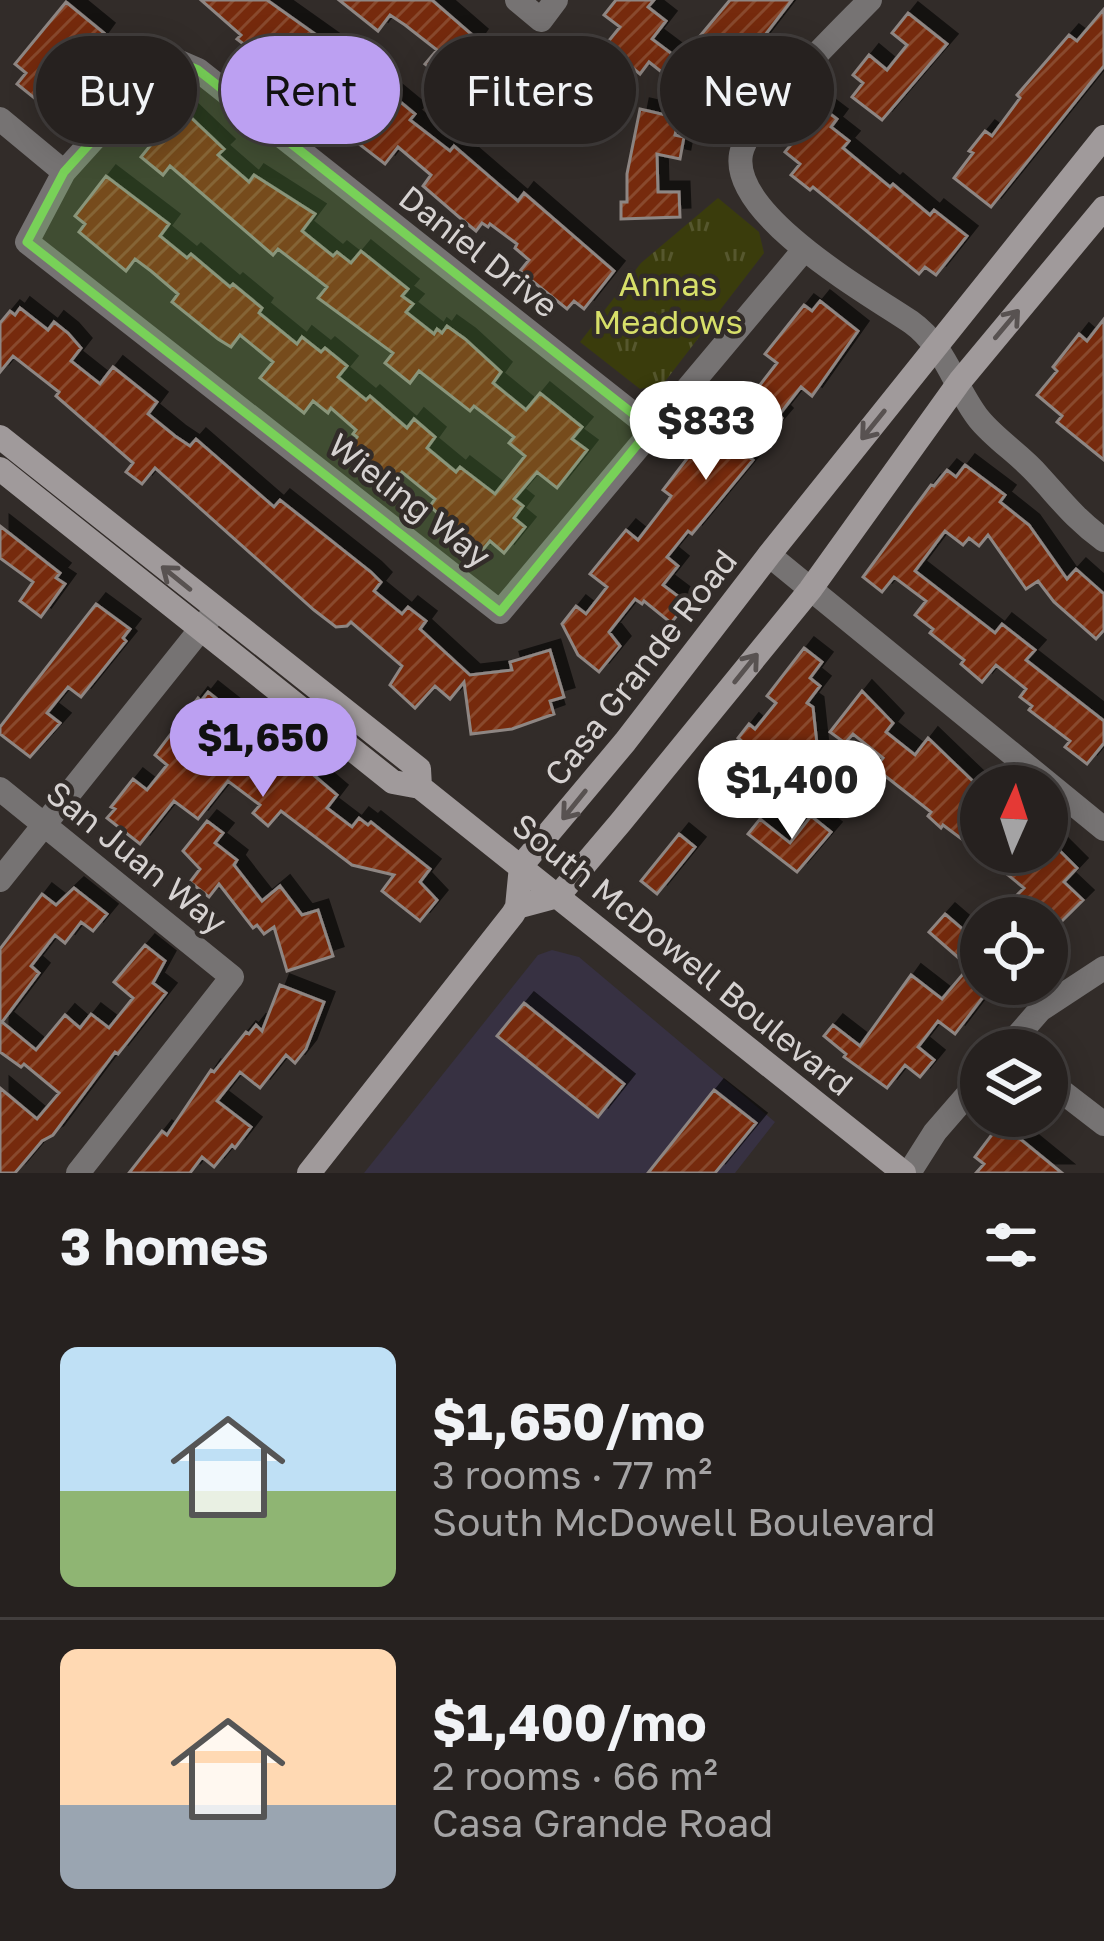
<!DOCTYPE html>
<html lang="en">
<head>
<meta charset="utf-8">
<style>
	:root { --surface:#26211f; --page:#2e2928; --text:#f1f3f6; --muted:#a4a3a4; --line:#423e3d; --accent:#bca0f2 }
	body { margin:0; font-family:"Golos Text",sans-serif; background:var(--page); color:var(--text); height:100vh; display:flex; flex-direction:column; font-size:45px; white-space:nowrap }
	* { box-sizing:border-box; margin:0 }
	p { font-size:39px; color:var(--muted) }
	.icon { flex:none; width:66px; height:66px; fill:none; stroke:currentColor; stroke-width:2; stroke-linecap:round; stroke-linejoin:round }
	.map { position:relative; height:1173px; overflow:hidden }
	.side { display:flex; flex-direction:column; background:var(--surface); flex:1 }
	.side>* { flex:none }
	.top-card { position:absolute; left:36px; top:36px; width:1032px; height:108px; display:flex; gap:24px }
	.needle { width:78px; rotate:3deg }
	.tools { position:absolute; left:960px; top:765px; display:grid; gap:24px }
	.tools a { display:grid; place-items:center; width:108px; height:108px; border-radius:50%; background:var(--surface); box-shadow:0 6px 30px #0003,0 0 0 3px var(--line); font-size:60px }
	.price { position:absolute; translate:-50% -102px; padding:0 27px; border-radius:42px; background:#fff; color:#222; font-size:39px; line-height:78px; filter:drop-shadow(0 3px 6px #0008) }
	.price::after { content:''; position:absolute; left:50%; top:72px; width:36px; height:27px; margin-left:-18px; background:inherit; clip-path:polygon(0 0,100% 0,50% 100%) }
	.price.on { background:var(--accent); color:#111 }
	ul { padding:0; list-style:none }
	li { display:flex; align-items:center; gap:36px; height:300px; padding:0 60px }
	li+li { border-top:3px solid var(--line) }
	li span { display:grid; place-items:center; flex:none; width:336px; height:240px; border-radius:18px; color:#555 }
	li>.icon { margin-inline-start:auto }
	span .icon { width:144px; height:144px; fill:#fffc; stroke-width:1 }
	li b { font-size:51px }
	h2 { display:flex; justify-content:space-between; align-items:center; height:144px; padding:0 60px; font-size:51px }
	.chip { padding:0 42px; border-radius:54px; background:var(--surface); box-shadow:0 6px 30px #0003,0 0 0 3px var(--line); font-size:42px; line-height:108px }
	.chip.on { background:var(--accent); color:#111 }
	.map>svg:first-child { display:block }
	.commercial { fill:#373142 }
	.grass { fill:url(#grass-tufts) }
	.building { fill:url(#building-hatch); stroke:#8e8683; stroke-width:3; filter:url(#shadow) }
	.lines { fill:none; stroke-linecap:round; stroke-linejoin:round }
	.minor { stroke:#767373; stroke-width:24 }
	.secondary { stroke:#a09a9b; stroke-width:24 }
	.oneway { stroke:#585251 }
	.marked { fill:#78d158; fill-opacity:0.2; stroke:#78d158; stroke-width:9; stroke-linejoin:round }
	.labels { text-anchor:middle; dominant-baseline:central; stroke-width:9; stroke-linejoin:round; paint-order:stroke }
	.street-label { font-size:33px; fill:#d6d2d1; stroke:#322c29 }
	.park-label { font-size:33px; fill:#d7df69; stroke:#322c29 }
</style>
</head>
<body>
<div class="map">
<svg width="1104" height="1173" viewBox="0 0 1104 1173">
	<defs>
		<pattern id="grass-tufts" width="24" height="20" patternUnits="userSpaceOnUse" patternTransform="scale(3)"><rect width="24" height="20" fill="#3a3c0c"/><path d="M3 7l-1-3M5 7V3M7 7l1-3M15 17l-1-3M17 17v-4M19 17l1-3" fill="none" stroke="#56572e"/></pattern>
		<pattern id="building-hatch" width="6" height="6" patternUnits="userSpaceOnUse" patternTransform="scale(3)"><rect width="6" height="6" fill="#762c0c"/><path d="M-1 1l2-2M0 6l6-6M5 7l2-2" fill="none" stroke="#894a2e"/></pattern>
		<filter id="shadow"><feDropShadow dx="10" dy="-10" stdDeviation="0" flood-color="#0009"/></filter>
	</defs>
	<rect width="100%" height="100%" fill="#322c29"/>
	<!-- commercial -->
	<path class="commercial" d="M552,950L579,957L775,1122L735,1173H364L538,955Z"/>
	<!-- grass -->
	<path class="grass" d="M718,198L759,232L764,253L663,384L640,389L580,342L641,263Z"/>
	<!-- building -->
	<path class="building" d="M201,0H267L384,83L381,86L415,114L410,120L450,151L454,146L518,201L524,193L614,271L584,309L574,301L567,309L520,271L529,260L515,248L517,244L490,224L488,227L482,223L476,231L459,217L423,186L431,175L398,147L385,164L341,130L293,90L299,82L288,74L295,66L269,46L266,49L261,45L255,53L237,39L241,35Z
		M339,0H432L477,39L473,45L510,65L491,102L525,86L504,123L460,99L463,94L425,64L437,50L405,25L390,15L378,31Z
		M616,0H654L648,7L666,21L652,39L680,60L730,0H792L755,48L763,54L745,76L738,71L709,104H702L649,62L640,74L628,64L581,94L589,111L567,123L544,76L557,70L555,65L585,50L591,63L620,27L604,15Z
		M66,2L104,33L96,44L104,50L66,98L55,90L43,105L17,84L26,73L15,64Z
		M1104,9V66L991,207L954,178L973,153L969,151L985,131L992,136L1020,98L1017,95L1069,35L1077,41Z
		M908,13L947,44L882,120L852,97L863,83L853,75L869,55L887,70L907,45L892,33Z
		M821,107L837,119L831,127L849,141L843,148L890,187L893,184L930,215L934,210L967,236L936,275L925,267L919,274L813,187L810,190L791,175L800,164L785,152Z
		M640,109L679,118L675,135L684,137L680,159L657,154L658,192H679L680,217L621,219V202H627V174Z
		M161,111L174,122L184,111L224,149L218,155L249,182L254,175L315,214L302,231L333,256L337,252L351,263L361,251L408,289L402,296L413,304L406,312L434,334L437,329L442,333L447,326L465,339L501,372L493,383L526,410L540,393L582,427L572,439L587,450L557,488L537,472L514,499L523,506L514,518L525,527L504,553L490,541L480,553L430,506L435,499L402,472L393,483L374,468L351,445L357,437L353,434L356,430L331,408L328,413L313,401L304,413L260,378L273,362L240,335L231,347L218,339L172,302L178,294L151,271L135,259L126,271L79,232L85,224L75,216L106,176L169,224L160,236L187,258L191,254L230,287L233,284L262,308L259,313L297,344L302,337L321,352L325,348L347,366L338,377L366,400L370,396L407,428L414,419L435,437L427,448L456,472L460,467L495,494L525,456L509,443L514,437L474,406L470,411L419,371L410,383L385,363L393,353L318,298L327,287L278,249L273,255L170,166L163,175L141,157L150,146L139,137Z
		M820,301L858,331L812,396L801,387L779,415L782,418L749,457L753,460L692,534L688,531L667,557L678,566L663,585L687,603L671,623L644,601L642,604L635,599L609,632L620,646L599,672L578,655L562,624L576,606L586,614L607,587L590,574L626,530L638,540L668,501L671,496L663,490L719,417L733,400L740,406L746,403L777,363L765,354L804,305L812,311Z
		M20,308L48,330L54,322L68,333L81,348L71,361L100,384L113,367L157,402L148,414L175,436L190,446L196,439L274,507L280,500L371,572L381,582L374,591L402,614L408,607L426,621L420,629L470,675L512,670L510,662L550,650L564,697L550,701L554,714L512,729L471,734L464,682L450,699L435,686L415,708L390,685L402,666L351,622L347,626L336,627L314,610L155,468L142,484L126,472L133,463L56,396L59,392L13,356L0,372V323L10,311L15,315Z
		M1104,319V460L1057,422L1062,416L1037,395L1057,371L1053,367L1079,334L1087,341Z
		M965,465L1005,495L1000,502L1029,525L1067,579L1076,569L1104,594V630L1096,639L1054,602L1038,581L1026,589L988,535L979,546L969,538L963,545L945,531L915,571L995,633L1002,624L1035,650L1026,660L1104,721V743L1087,764L1065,747L1070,741L1029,710L1032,706L1020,697L1026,689L996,665L982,682L961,664L964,660L930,633L933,629L915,615L926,601L894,577L882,592L863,577L931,485L934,486L947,470L956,477Z
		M0,526L60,573L56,578L65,584L41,617L20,601L33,582L0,558Z
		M96,604L130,629L123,638L126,641L81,697L68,687L47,713L60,723L30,757L0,734V727Z
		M804,648L822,662L810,678L820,686L807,703L813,707L819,763L809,775L792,761L776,782L771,781L736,753L744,743L738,738L749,724L755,729L776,703L767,696Z
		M862,691L893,723L886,732L915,755L928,738L981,789V834L971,846L943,825L941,828L928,816L931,812L875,768L883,758L853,734L845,743L830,732Z
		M208,692L241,718L217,749L246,772L269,744L286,758L289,754L337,795L327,808L352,827L359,818L368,825L371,822L430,869L420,882L437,900L420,921L382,891L394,875L352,865L281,811L268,826L253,813L260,805L228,781L198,819L174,801L140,844L107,818L115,809L111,807L133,779L147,790L167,765L155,755L198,698L201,701Z
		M811,816L831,832L797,872L748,834L760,819L790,843Z
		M207,821L223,833L215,843L237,860L234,865L262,901L280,886L302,915L318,910L333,956L287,971L274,927L264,934L257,925L253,928L219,884L209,897L190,882L200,869L183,851Z
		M679,834L695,847L657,894L641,881Z
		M1047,838L1077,868L1064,882L1083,900L1059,924L1039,904L1030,912L1014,898L1024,888L980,852H1047Z
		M74,888L107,914L93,931L81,922L65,943L55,935L31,966L39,973L2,1022L36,1050L65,1015L80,1028L91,1014L109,1028L133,998L114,982L145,945L165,961L153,983L166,993L118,1054L115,1052L53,1135L42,1141L15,1173H0V1088L37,1119L59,1093L24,1064L21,1067L0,1052V949L42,894L56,905Z
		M945,914L967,933L981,917V984H993L955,1034L938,1021L918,1047L934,1060L920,1077L905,1065L887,1088L844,1057L846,1054L824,1036L833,1025L860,1046L911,975L942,999L969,967L929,932Z
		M280,985L324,1002L306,1049L295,1063L286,1055L260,1088L240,1072L217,1101L251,1127L235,1148L232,1145L214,1167L202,1157L190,1173H129L162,1131L167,1135L211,1070L214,1072L246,1032L249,1034L256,1025L262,1031Z
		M524,1003L624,1084L598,1117L497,1036Z
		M714,1090L756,1123L715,1173H648Z
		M1006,1116H1022L1031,1123L1019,1138L1062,1173H976L984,1164L975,1157Z"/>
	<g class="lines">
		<!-- minor -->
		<path class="minor" d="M517,0L541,20L556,0
			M870,0C842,29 747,120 741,154C730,215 868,293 911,322C946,347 954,387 979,419C996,440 1021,455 1039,476C1062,501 1075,519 1104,540
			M0,119L64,172L168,57L198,70L651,428
			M64,172L27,242L500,612L803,251
			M769,555L1104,829
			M0,789L232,977L78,1173
			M0,880L212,615
			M1005,1050L1040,1010L1104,968
			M1047,1080L1104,1124
			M909,1173L935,1132L981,1079"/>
		<!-- secondary -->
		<path class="secondary" d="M0,437L419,769L420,787
			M0,469L393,782L420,787L904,1173
			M517,907L558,896L620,823L810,590L960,381L1104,208
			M309,1173L513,914L517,907L521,866L625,742L769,555L1104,137"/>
	</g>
	<!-- one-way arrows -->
	<defs><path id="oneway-shaft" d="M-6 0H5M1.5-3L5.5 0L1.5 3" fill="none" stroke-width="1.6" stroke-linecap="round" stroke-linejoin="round" transform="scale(3)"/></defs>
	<g class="oneway">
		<use href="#oneway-shaft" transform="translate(1007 324) rotate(-50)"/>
		<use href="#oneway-shaft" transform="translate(873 425) rotate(129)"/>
		<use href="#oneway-shaft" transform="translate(176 578) rotate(-141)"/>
		<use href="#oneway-shaft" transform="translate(746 668) rotate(-51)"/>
		<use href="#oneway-shaft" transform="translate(574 805) rotate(129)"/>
	</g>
	<!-- marked area -->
	<path class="marked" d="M168,57L198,70L651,428L500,612L27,242L64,172Z"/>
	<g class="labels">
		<!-- street labels -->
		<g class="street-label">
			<text transform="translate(479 251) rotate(38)">Daniel Drive</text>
			<text transform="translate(410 500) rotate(38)">Wieling Way</text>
			<text transform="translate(640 667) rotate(-52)">Casa Grande Road</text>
			<text transform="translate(137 857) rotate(39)">San Juan Way</text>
			<text transform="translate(683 954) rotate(39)">South McDowell Boulevard</text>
		</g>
		<!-- park labels -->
		<g class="park-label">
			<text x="668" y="283">Annas<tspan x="668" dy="38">Meadows</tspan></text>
		</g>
	</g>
</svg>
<div class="tools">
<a><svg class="needle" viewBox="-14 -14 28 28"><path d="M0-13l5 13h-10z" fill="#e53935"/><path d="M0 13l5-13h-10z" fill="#a4a3a4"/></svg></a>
<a><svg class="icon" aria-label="locate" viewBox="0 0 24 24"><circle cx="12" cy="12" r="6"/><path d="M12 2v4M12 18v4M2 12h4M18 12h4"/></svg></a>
<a><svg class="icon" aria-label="layers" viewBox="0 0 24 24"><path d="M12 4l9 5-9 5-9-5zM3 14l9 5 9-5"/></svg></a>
</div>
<b class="price" style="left:706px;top:483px">$833</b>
<b class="price on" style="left:263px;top:800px">$1,650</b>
<b class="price" style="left:792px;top:842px">$1,400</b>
<div class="top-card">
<a class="chip">Buy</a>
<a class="chip on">Rent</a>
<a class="chip">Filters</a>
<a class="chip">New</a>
</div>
</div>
<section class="side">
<h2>3 homes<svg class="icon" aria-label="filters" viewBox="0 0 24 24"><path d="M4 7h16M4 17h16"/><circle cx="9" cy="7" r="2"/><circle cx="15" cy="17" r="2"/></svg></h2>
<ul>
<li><span style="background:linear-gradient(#bfe0f5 60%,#8fb573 0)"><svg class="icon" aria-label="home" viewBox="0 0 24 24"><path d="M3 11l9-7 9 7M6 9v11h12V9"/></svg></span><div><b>$1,650/mo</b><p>3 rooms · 77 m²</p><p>South McDowell Boulevard</p></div></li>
<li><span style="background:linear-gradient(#ffd9b3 65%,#9aa5b1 0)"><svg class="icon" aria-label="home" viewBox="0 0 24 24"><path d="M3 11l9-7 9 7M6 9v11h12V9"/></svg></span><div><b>$1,400/mo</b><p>2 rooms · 66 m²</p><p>Casa Grande Road</p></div></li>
</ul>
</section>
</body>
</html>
